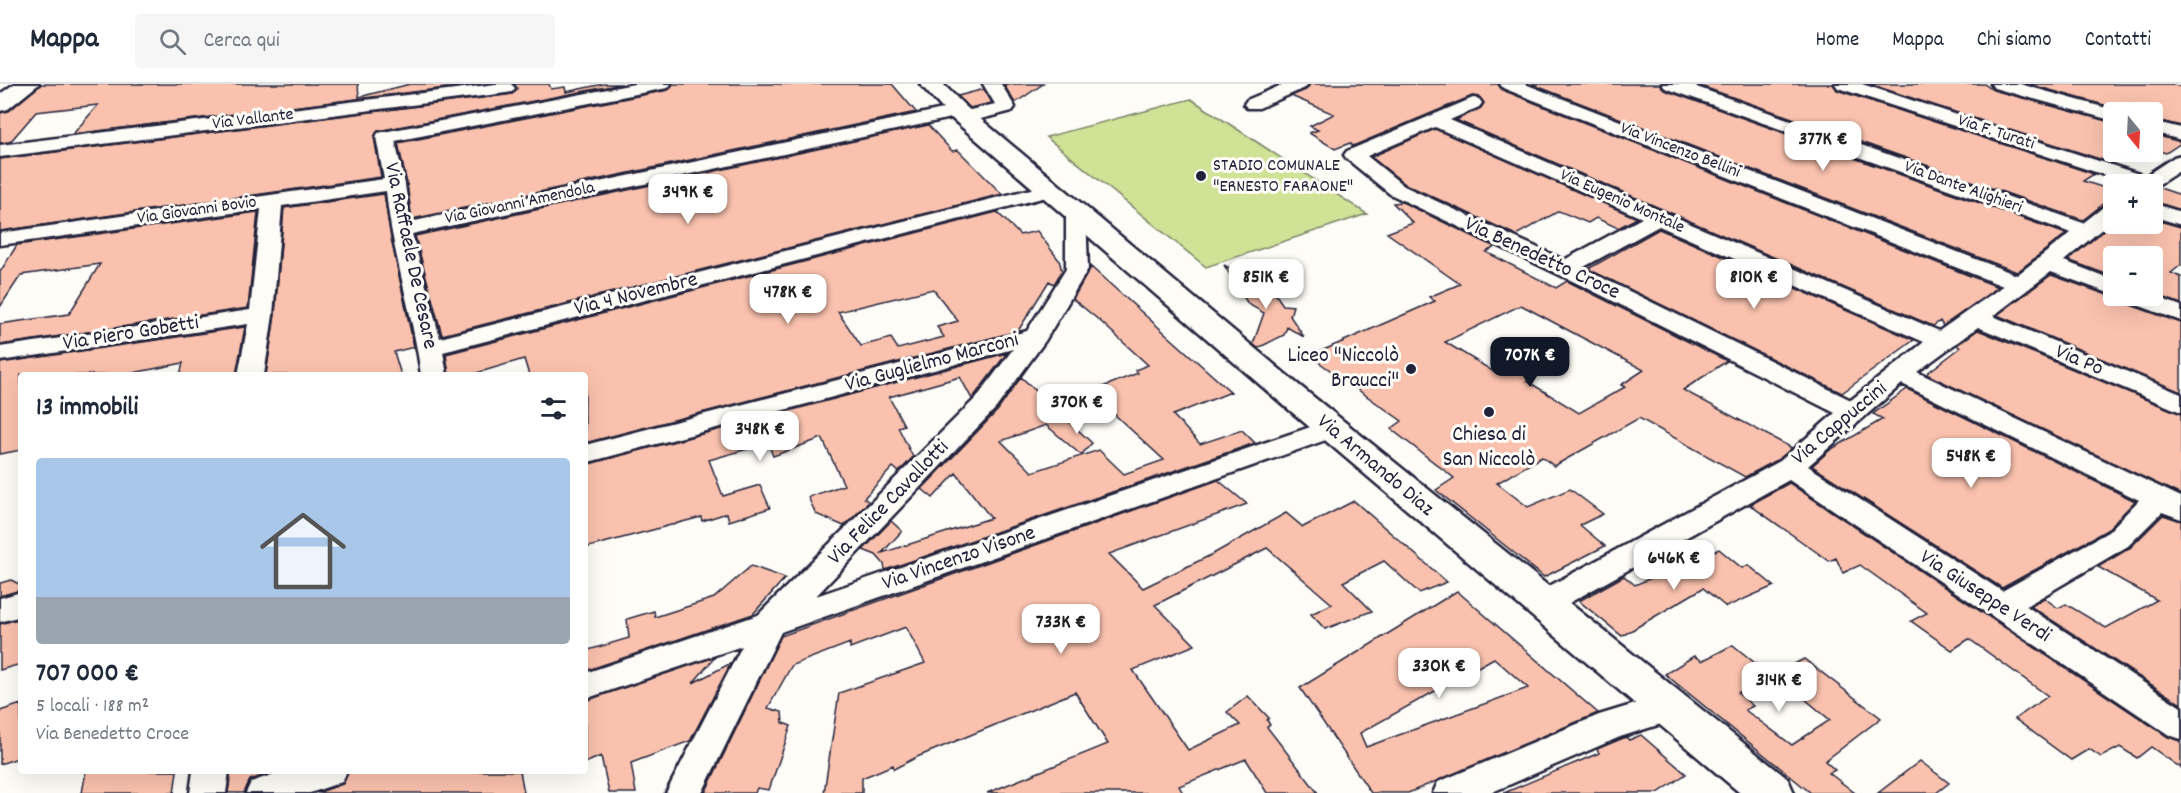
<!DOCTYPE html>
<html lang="it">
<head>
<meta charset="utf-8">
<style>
	:root { --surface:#fff; --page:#f6f6f7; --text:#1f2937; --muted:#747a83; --line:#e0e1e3; --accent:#111827 }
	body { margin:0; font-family:Dekko,sans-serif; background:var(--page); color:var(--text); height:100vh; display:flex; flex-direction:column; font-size:22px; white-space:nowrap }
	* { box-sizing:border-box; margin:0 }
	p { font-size:20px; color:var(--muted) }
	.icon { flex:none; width:33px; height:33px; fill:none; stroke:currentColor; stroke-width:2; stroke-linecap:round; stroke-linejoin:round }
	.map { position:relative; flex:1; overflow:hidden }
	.drawer { position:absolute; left:18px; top:288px; width:570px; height:402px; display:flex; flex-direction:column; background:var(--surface); border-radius:6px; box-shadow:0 6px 24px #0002 }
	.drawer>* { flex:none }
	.needle { width:39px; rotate:162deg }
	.controls { position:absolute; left:2103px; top:18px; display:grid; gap:12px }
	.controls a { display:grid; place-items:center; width:60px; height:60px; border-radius:6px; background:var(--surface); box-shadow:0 6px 24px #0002; font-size:30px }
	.price { position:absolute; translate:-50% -51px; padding:0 14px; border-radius:12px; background:#fff; color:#222; font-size:20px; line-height:39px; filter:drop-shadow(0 2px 3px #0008) }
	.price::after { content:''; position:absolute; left:50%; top:36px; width:18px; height:14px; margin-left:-9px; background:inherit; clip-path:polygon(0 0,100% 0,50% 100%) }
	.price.selected { background:var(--accent); color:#fff }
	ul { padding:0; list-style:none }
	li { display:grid; align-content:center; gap:12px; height:318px; padding:0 18px }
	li+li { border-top:2px solid var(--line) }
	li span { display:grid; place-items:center; height:186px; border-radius:6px; color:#555 }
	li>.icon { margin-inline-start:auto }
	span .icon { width:108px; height:108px; fill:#fffc; stroke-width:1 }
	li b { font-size:26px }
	h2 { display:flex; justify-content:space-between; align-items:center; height:72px; padding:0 18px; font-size:26px }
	header { display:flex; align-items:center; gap:36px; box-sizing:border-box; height:84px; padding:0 30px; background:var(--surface); border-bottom:2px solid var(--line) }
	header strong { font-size:28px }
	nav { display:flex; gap:33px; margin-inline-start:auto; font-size:21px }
	.search { width:420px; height:54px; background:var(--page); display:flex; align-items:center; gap:15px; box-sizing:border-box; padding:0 21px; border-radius:6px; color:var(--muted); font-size:22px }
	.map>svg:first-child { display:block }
	.green { fill:#cfe296; stroke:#788268; stroke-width:1.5 }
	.building { fill:#fac2ae; stroke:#22223b; stroke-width:1.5; fill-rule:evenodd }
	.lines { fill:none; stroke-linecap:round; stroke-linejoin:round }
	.minor-casing { stroke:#22223b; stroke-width:5 }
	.tertiary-casing { stroke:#22223b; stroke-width:5 }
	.secondary-casing { stroke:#22223b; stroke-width:5 }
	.minor { fill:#fdfcf7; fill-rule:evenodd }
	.tertiary { fill:#fdfcf7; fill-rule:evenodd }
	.secondary { fill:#fdfcf7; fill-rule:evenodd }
	.poi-dot { fill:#22223b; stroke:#fdfcf7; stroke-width:2 }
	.labels { text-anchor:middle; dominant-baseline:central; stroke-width:6; stroke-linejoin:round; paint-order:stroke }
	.far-street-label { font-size:18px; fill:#22223b; stroke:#fdfcf7 }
	.far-poi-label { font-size:18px; fill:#22223b; stroke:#fdfcf7; text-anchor:start }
	.street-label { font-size:22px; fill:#22223b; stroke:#fdfcf7 }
	.poi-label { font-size:22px; fill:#22223b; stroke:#fdfcf7; text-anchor:end }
</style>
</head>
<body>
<header>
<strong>Mappa</strong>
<div class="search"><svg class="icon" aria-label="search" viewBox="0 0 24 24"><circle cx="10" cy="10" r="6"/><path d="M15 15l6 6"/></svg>Cerca qui</div>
<nav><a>Home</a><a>Mappa</a><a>Chi siamo</a><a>Contatti</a></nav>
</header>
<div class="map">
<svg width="2181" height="709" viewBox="0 0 2181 709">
	<rect width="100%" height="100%" fill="#fdfcf7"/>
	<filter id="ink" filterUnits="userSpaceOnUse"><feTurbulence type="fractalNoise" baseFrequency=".0167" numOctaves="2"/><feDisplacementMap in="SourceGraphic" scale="12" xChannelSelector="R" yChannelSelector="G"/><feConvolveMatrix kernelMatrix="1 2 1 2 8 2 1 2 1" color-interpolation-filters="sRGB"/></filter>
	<g filter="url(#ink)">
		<!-- green -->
		<path class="green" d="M1191,15L1367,130L1206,183L1046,53Z"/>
		<!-- building -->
		<path class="building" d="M41,0H358L359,13L410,0H478L73,50L98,21L36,28L10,58L0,59V29L9,27Z
			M514,0H549L551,5L565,3L566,8L603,0H622L378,47L374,53L381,93L0,147V75L506,11L512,10L517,5Z
			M673,0H892L916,28L412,135L407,100L398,59L668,6Z
			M1007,0H1043L1015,19L1004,1Z
			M1310,0H1498L1502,6L1998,203L1943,242L1940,237L1933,242L1456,36L1481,24L1484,19L1479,13L1472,12L1353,62L1350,59L1335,65L1309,49L1318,46L1310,42L1334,30L1291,12L1306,6Z
			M1531,0H1660L1664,6L2066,150L2017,188Z
			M1695,0H1833L1837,6L2094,90L2083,97L2114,107V116L2106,118L2083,136Z
			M1869,0H1984L1993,6L2114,39V68H2130L2112,79Z
			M2028,0H2170L2181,3V42L2152,35V28H2123L2122,26Z
			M984,5L992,19L970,24L958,12Z
			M928,41L952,67L958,66L1002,110L442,251L415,152Z
			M1435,45L1637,134L1618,144L1596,134L1588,139L1559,127L1516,151L1405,100L1371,73Z
			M2152,50L2181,58V59L2166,69L2152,65Z
			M2160,104L2181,111V126L2152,117V109Z
			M384,110L391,154L414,263L394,268L401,291H266L275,231L284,124Z
			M1402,118L1495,163L1486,168L1556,204L1567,197L1727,277L1683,306L1792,364L1779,375L1745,393L1639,334L1554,382L1542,373L1497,399L1528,423L1570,405L1603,430L1580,441L1605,462L1544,493L1436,406L1454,394L1391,345L1402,337L1310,272L1435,217L1429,213L1460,200L1387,149L1413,139L1393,119ZM1521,221L1579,252L1644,286L1621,301L1625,303L1579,329L1527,297L1542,288L1520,275L1494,288L1445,258Z
			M258,128L248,224L0,261V240L69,230L100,180L21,191L0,223V188L17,161Z
			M997,128L1020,151L1037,147L1059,176L1062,187L1054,200L1049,197L1018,247L585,359V291H529L524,275L470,291H449L446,270ZM933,205L958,237L937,243L944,253L898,265L891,254L861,262L838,228Z
			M2152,135L2181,143V181L2171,189L2181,193V220L2152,209V172H2114V193L2068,176L2114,138L2152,140Z
			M1659,145L1914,256L1842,309L1588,185Z
			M1224,181L1271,208L1272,205L1283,221L1293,222L1290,232L1304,253L1287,243L1284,251L1258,264L1253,260L1264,229L1248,220Z
			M1091,183L1231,308L1173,331L1200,360L1242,346L1255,359L885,486L884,480L876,471L863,466L891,437L902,447L882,469L991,434L956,389L933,414L922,405L998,326L1021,293L1092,359L1081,371L1046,341L1001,357L1032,388L1099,366L1124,390L1164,376L1090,308L1138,289L1135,286L1148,281L1100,237L1073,215Z
			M2051,191L2113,213L2120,212L2125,219L2181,239V308L1997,231Z
			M245,243L236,291H180L183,279L123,291H21V366L0,370V279Z
			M1978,246L2181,330V411L1926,290L1960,264L1957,261Z
			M1007,269L972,315L960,293L889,313L904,341L898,343L913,373L899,388L893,383L864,414L869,418L844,442L816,430L808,413L844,401L822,354L773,372L768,359L709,376L723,412L760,401L770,424L729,437L727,429L702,437L701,433L585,464V381Z
			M1907,305L2135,417L2107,446L2002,504L1812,382L1830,366L1883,335L1873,330Z
			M1218,396L1247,420L1109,470L1143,504L1213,470L1286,429L1303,443L1354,417L1447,498L1419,509L1384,477L1343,498L1372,527L1325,545L1311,530L1332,520L1267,464L1155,521L1195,561L1133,586L1188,666L1240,641L1227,628L1248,612L1269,634L1267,636L1270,641L1267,643L1318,709H1267L1246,675L1179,702L1183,709H987L1108,660L1075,608L917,673L894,685L893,681L862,694V709H824L839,609L925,579L906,543L850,564V559L792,581L768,624L782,628L783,639L791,642L769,706L757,704L755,709H705L781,552Z
			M1789,399L2168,653L2181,657V684L2151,663L2137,674L2120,663L2101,673L2089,665L2071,676L2015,635L2048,612L1969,555L1952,566L1911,537L1927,529L1860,481L1843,489L1836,474L1829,477L1750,421Z
			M2163,431L2181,437V620L2030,522L2044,514L2058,524L2066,520L2106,544L2157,516L2098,483L2130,464Z
			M1719,465L1742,484L1748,481L1774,502L1726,523L1703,504L1622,552L1579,517L1624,492L1635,501Z
			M751,482L785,494L753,530L585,587V567L629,554L627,535L654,527L655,533L714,514Z
			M11,496L21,501V506L0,512V499Z
			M1457,507L1598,629L1408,709H1371L1300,604ZM1494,574L1528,604L1366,663L1360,649Z
			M21,534V580L0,586V540Z
			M1733,561L1767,589L1738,609L1753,622L1745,626L1792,661L1830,636L1775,590L1804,575L1881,634L1825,677L1835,686L1829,689L1855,709H1811L1665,590L1694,572L1702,577Z
			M715,573L693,599L731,579L690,657L631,679L636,709H609L601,672L585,679V617Z
			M21,620V673L0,680V627Z
			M1641,651L1686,690L1658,709H1504L1599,669L1597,665L1621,655L1626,653L1629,656Z
			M1920,677L1949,699L1936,709H1878Z
			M86,687H177L174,709H82Z
			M231,687H276L250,696L244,709H228Z
			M349,687H520L524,709H317L343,700Z"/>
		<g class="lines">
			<!-- minor casing -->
			<g class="minor-casing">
				<path id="minor" d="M496,0H511L515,4L512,8L506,9L0,73V61Z
					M634,0H671L668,4L662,5L395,57L405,100L410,138L957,22L963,23L966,27L995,20L983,0H1001L1015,23L1012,27L965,39L959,37L956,33L412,150L440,254L1051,100L1058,102L1061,106L1058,110L443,268L447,291H421C413,229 392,170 386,107L282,122L273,231L264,291H238L248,240L0,277V263L250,226L261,125L0,161V149L384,95L376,53L378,49Z
					M1284,0H1308L1305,4L1259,24H1247L1244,20L1247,16Z
					M1500,0H1525L2017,191L2071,149L1665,4L1662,0H1688L2083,139L2107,120L2114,118V135L2064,177L2114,196V211L2051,188L1993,232L2181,310V328L1978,243L1917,288L2181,413V435L2162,428L2128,462L2026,522L2181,623V655L2169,651L1789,396L1553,528L1542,532L1531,528L1526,520L1531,512L1780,377L1835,329L1587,204L1390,110L1347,75L1344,71L1347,67L1473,14L1479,15L1482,19L1479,23L1450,36L1939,247L2003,202L1503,4ZM1435,43L1642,134L1564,176L1404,102L1367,72ZM1659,142L1924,258L1851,316L1582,184ZM1902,300L2139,416L2108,448L2002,507L1808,382Z
					M1835,0H1862L2145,92L2174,73L2181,71V86L2153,104L2152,100H2132L1838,4Z
					M1991,0H2020L2121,28H2114V37L1994,4Z
					M2152,37L2181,44V56L2152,48Z
					M2152,119L2181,128V141L2152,132Z
					M1076,121L1083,123L1086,127L1088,185L1045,257L996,324L816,512L1322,339L1331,336L1340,339L1344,345L1340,351L781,548L702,709H666L742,562L585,615V589L758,531L978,312L1013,265L585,379V361L1027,247L1066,185V127L1069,123Z
					M2152,211L2181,222V237L2126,217L2122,212Z
					M21,508V532L0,538V514Z
					M1668,610L1680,614L1685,624L1680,634L1620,653L1490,709H1433L1438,698L1599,631Z
					M193,687H229L226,709H190Z
					M283,687H347L342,698L310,709H246L251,698Z"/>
			</g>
			<!-- tertiary casing -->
			<g class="tertiary-casing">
				<path id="tertiary" d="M920,0H943L965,22L1295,298L1788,695L1794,709H1740L1273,312L949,32Z"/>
			</g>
			<!-- secondary casing -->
			<g class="secondary-casing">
				<path id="secondary" d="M14,0H39L8,25L0,27V10Z"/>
			</g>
			<!-- minor -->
			<use href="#minor" class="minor"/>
			<!-- tertiary -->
			<use href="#tertiary" class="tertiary"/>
			<!-- secondary -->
			<use href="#secondary" class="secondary"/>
		</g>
	</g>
	<!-- markers -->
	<g class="poi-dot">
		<circle cx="1201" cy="92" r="6"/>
		<circle cx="1411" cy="285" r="6"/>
		<circle cx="1489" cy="328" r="6"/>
	</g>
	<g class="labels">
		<!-- far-street labels -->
		<g class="far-street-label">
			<text transform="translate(253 36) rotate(-7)">Via Vallante</text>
			<text transform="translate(1996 49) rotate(18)">Via F. Turati</text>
			<text transform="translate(1680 67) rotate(21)">Via Vincenzo Bellini</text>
			<text transform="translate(1963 104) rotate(20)">Via Dante Alighieri</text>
			<text transform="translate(1622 118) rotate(24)">Via Eugenio Montale</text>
			<text transform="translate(520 120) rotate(-12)">Via Giovanni Amendola</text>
			<text transform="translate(197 127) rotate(-8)">Via Giovanni Bovio</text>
		</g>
		<!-- far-poi labels -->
		<g class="far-poi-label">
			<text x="1213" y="82">STADIO COMUNALE<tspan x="1213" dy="21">"ERNESTO FARAONE"</tspan></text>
		</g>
		<!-- street labels -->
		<g class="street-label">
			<text transform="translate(410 172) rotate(78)">Via Raffaele De Cesare</text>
			<text transform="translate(1542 175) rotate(25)">Via Benedetto Croce</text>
			<text transform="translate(636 211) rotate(-14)">Via 4 Novembre</text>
			<text transform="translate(131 250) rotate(-9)">Via Piero Gobetti</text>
			<text transform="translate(2079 277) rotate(23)">Via Po</text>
			<text transform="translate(932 279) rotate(-15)">Via Guglielmo Marconi</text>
			<text transform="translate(1840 340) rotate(-40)">Via Cappuccini</text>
			<text transform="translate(1375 382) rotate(40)">Via Armando Diaz</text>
			<text transform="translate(889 419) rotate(-46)">Via Felice Cavallotti</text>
			<text transform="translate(959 475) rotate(-19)">Via Vincenzo Visone</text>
			<text transform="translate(1985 513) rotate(33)">Via Giuseppe Verdi</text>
		</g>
		<!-- poi labels -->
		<g class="poi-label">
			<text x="1399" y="272">Liceo "Niccolò<tspan x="1399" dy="25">Braucci"</tspan></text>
			<text x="1489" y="351" text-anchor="middle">Chiesa di<tspan x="1489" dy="25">San Niccolò</tspan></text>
		</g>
	</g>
</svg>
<div class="controls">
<a><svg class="needle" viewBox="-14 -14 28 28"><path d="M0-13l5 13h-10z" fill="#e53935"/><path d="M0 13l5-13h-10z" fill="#747a83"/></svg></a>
<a>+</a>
<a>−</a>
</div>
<b class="price" style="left:1823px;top:88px">377K €</b>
<b class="price" style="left:688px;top:141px">349K €</b>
<b class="price" style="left:1266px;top:226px">851K €</b>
<b class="price" style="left:1754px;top:226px">810K €</b>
<b class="price" style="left:788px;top:241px">478K €</b>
<b class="price selected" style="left:1530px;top:304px">707K €</b>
<b class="price" style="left:1077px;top:351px">370K €</b>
<b class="price" style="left:760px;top:378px">348K €</b>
<b class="price" style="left:1971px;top:405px">548K €</b>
<b class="price" style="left:1674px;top:507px">646K €</b>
<b class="price" style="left:1061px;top:571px">733K €</b>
<b class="price" style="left:1439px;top:615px">330K €</b>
<b class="price" style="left:1779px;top:629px">314K €</b>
<section class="drawer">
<h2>13 immobili<svg class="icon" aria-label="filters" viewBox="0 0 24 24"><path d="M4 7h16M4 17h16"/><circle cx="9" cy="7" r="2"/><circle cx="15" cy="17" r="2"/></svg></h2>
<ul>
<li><span style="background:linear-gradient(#a9c7e8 75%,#9aa5b1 0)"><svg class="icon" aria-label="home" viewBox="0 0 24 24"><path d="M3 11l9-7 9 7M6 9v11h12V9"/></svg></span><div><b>707 000 €</b><p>5 locali · 188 m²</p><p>Via Benedetto Croce</p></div></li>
</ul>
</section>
</div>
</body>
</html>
